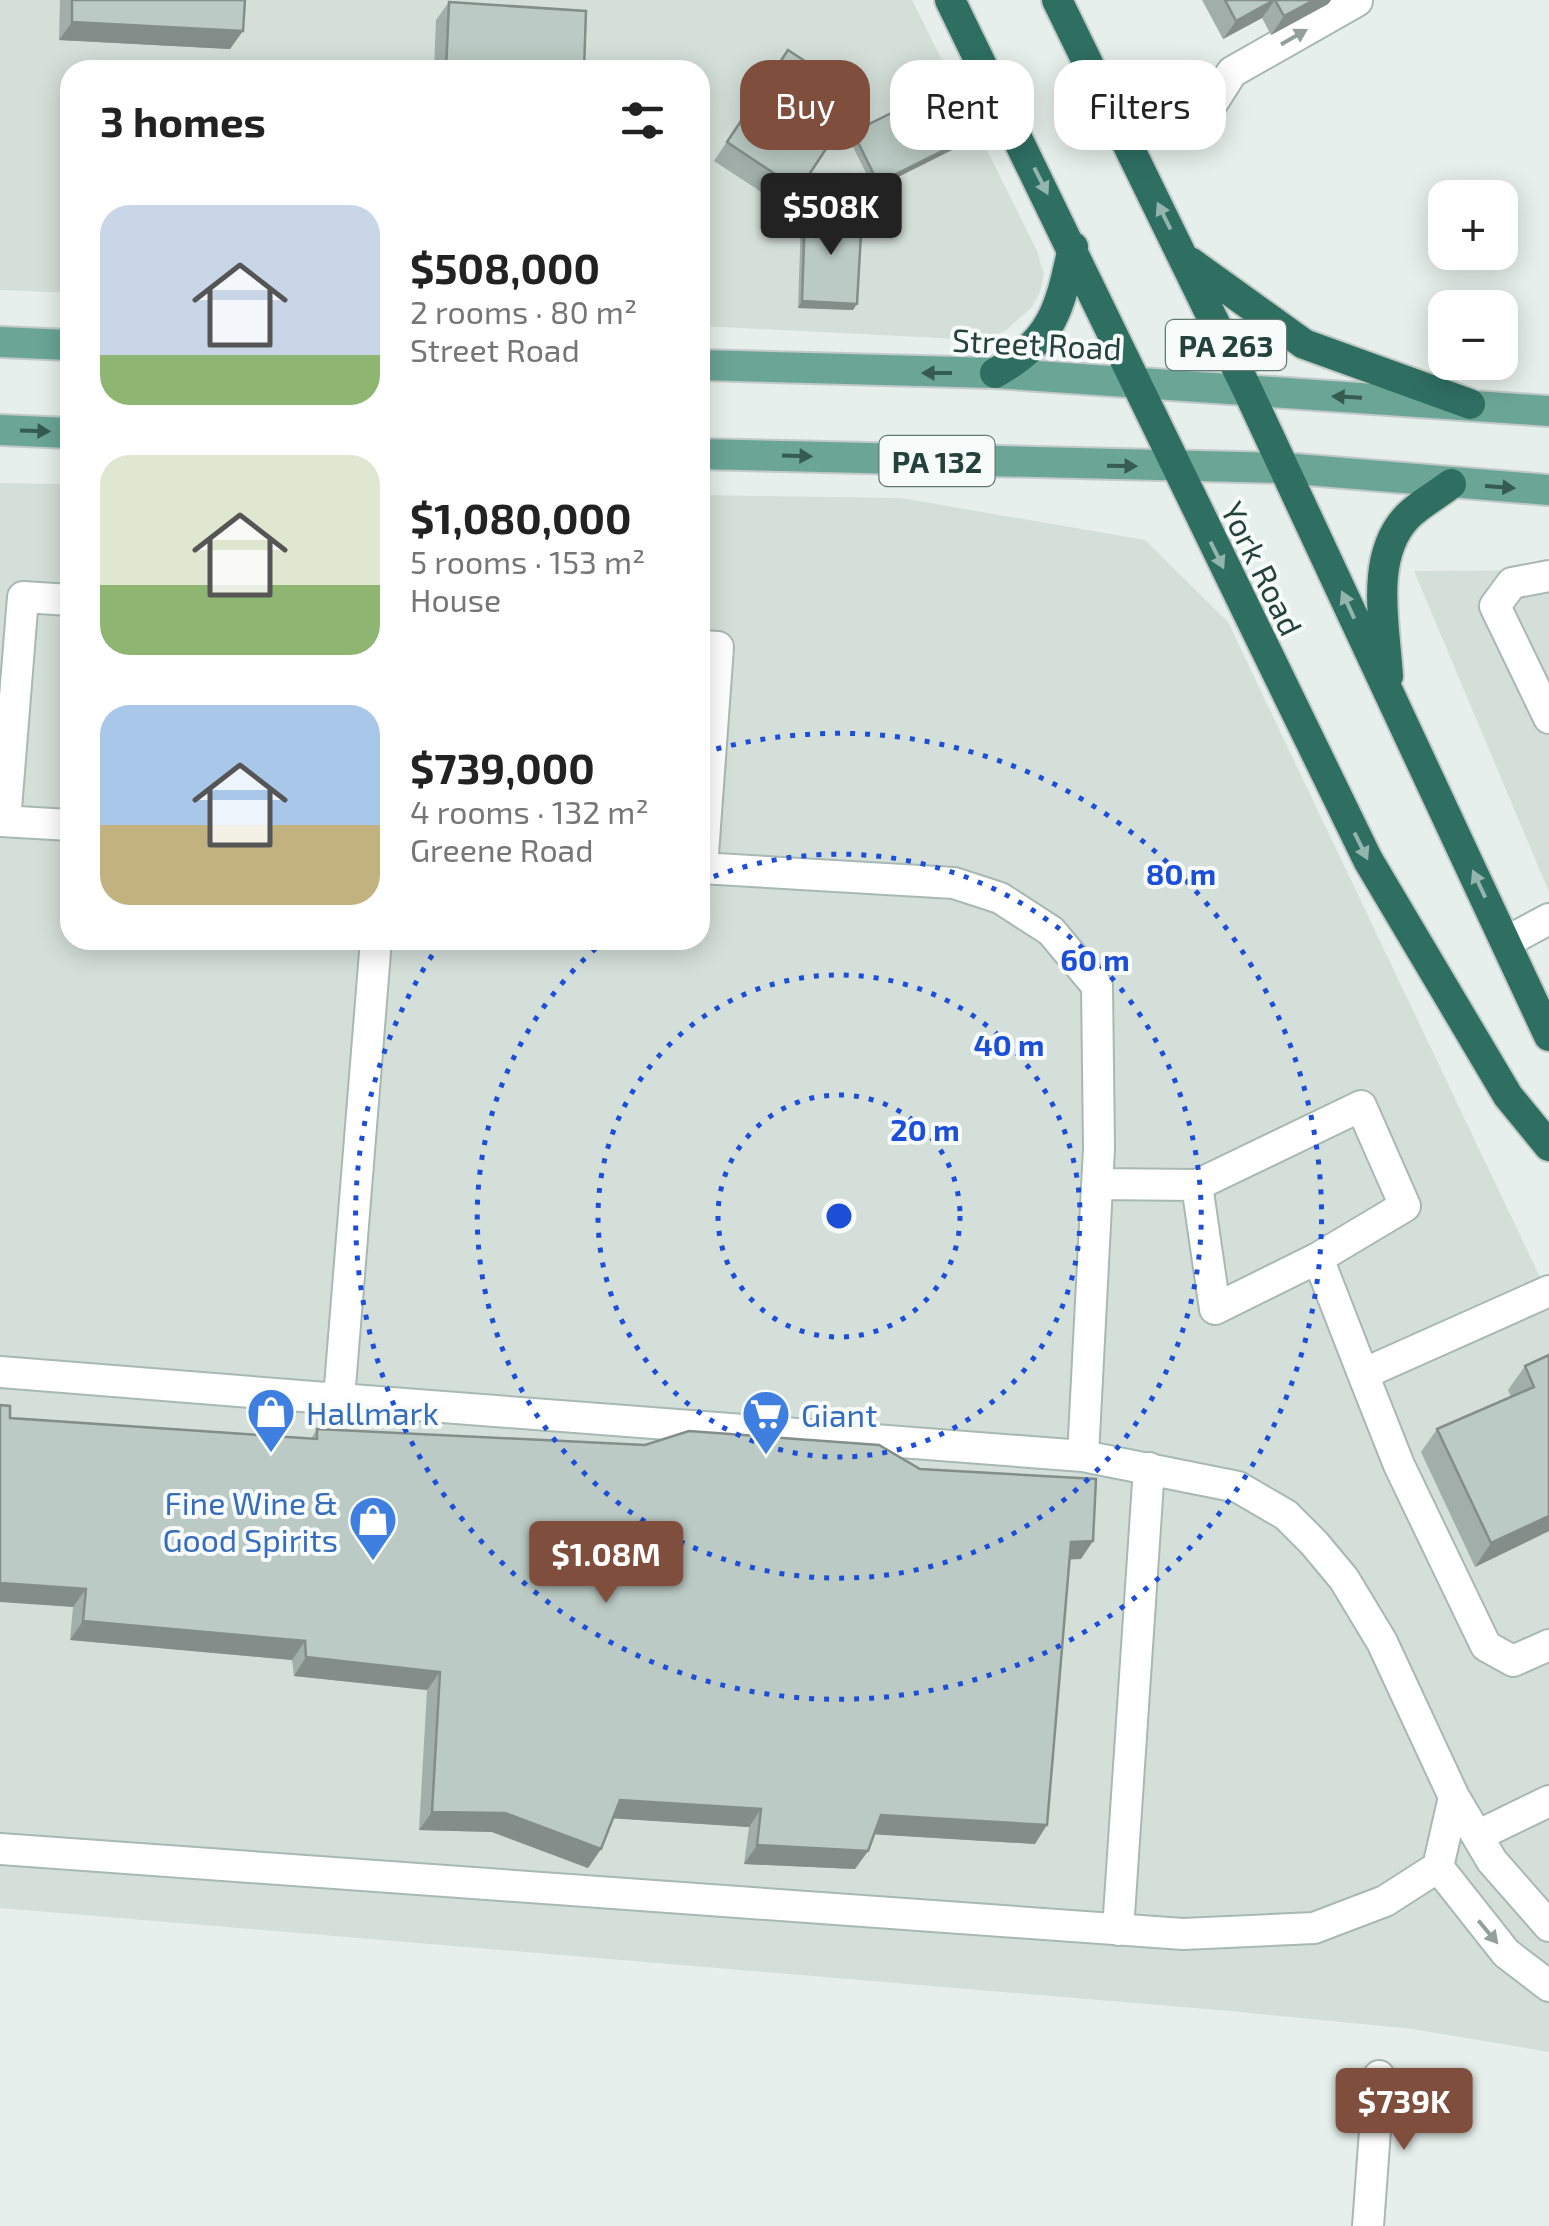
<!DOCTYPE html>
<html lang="en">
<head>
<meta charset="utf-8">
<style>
	:root { --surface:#fff; --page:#f2f2f2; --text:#222; --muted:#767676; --accent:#804e3d }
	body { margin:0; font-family:"Exo 2",sans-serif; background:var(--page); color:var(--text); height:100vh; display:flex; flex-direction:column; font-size:38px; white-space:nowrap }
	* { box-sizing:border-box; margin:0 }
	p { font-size:32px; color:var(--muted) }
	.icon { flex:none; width:55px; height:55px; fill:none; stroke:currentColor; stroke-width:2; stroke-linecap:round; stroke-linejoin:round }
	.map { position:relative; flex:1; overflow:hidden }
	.details { position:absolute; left:60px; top:60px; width:650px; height:890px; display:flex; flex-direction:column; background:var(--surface); border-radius:30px; box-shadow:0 5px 25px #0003 }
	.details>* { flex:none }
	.guide { position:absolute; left:740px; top:60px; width:658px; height:90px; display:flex; gap:20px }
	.controls { position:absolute; left:1428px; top:180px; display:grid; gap:20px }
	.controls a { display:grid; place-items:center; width:90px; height:90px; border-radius:20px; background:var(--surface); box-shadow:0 5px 25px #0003; font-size:50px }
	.price { position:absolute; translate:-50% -85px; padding:0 22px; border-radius:10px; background:var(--accent); color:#fff; font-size:32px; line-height:65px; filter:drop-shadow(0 2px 5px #0008) }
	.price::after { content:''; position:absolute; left:50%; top:60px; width:30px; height:22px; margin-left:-15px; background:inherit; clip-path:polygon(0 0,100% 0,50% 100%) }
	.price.current { background:#222; color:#fff }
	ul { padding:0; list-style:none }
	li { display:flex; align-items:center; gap:30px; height:250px; padding:0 40px }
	li span { display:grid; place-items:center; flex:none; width:280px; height:200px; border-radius:30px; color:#555 }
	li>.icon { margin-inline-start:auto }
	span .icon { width:120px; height:120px; fill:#fffc; stroke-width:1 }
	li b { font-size:42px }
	h2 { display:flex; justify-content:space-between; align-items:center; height:120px; padding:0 40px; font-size:42px }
	.tag { padding:0 35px; border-radius:30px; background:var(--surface); box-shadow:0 5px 25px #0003; font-size:35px; line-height:90px }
	.tag.current { background:var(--accent); color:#fff }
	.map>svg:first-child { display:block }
	.built { fill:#d4dfda }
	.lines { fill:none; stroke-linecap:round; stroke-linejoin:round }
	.minor-casing { stroke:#a8b8b2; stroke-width:34 }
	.major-casing { stroke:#c2cac8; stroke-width:34 }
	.highway-casing { stroke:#c2cac8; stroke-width:34 }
	.minor { stroke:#fff; stroke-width:30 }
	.major { stroke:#6aa596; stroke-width:30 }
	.highway { stroke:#2f6f62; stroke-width:30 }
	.wall { fill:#a1aea9 }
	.shaded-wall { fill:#838d89 }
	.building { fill:#bbcac4; stroke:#838d89; stroke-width:2.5 }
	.oneway { fill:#92a09c }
	.oneway2 { fill:#93b5ae }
	.oneway3 { fill:#365b51 }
	.ring { fill:none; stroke:#1d4ed8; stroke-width:5; stroke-dasharray:5 10 }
	.labels { text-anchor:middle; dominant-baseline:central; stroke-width:8; stroke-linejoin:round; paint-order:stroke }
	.shield { fill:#f7fbf9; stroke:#637a73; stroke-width:2.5 }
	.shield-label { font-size:30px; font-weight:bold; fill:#24423a }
	.street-label { font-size:32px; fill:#24423a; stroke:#f7fbf9 }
	.shop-label { font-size:32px; fill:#366cbe; stroke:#f7fbf9; text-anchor:start }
	.centre { fill:#1d4ed8; stroke:#f7fbf9; stroke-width:5 }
	.ring-label { font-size:30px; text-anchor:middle; font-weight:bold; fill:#1d4ed8; stroke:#f7fbf9; stroke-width:8; stroke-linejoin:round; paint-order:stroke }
</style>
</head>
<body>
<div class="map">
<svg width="1549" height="2226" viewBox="0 0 1549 2226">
	<rect width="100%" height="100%" fill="#e6efeb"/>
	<!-- built -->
	<path class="built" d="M0,0H912L1037,251L1044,274L1040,292L1032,307L1005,331L979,340L700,326V70H70V293L0,290Z
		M0,483L70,484V940H700V495L901,498L1145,540L1228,622L1549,1296V2052L1413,2029L1219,2010L0,1908Z
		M1549,570V892L1414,571Z"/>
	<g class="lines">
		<!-- minor casing -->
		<g class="minor-casing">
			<path id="minor" d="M1199,124L1232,72L1357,1
				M1549,576L1512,583L1495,606L1549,718
				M700,646L718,647L702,868
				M0,821L70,825
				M5,821L23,597L70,600
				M1506,942L1549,919
				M1098,1184L1197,1185L1215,1309L1318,1258L1363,1374L1549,1291
				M1197,1185L1361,1106L1405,1206L1318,1258
				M0,1372L339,1399L376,940
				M1363,1374L1399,1465L1486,1646L1513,1661L1549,1645
				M339,1399L1083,1456
				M1454,1797L1492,1861L1549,1926
				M1477,1836L1549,1801
				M0,1849L1183,1934L1314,1928L1385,1901L1438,1867L1454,1797L1382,1642L1344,1579L1314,1543L1286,1515L1238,1487L1083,1456L1099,1148L1097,986L1051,931L1000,898L954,883L700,868
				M1438,1867L1506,1953L1549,1986
				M1118,1930L1149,1468
				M1368,2226L1379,2076"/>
		</g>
		<!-- major casing -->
		<g class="major-casing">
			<path id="major" d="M0,342L70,345
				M700,365L995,373L1549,411
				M0,430L70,433
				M700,454L1284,468L1549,490"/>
		</g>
		<!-- highway casing -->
		<g class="highway-casing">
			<path id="highway" d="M950,0L1368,860L1508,1096L1549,1146
				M1057,0L1248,391L1549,1036
				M1190,262L1304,344L1470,404
				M995,373C1053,341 1060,308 1073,247
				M1388,676C1385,626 1369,557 1407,517C1419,504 1437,495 1451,484"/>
		</g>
		<!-- minor -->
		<use href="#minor" class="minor"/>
		<!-- major -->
		<use href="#major" class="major"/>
		<!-- highway -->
		<use href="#highway" class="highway"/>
	</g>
	<!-- wall -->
	<path class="wall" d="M60,0H245L230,49L59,40Z
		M1202,0H1331L1328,4L1271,35L1262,18L1223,39Z
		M449,2L584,70H434L436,20Z
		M775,69L799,190L786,208L714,161Z
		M853,132L952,150L874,189L849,139Z
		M805,212L853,310L798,308L801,219Z
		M1549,1355V1531L1475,1567L1421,1452L1437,1429L1511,1397L1508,1390L1525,1366Z
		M10,1418L311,1439L317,1429L920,1469L1081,1559H1070L1035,1844L874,1834L868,1851L855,1869L744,1864L749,1827L613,1818L601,1849L588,1868L492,1832L419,1830L427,1690L294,1676L292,1660L70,1640L73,1607Z"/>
	<!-- shaded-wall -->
	<path class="shaded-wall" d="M1275,0L1262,18L1223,39L1236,21Z
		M1314,0H1331L1328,4L1271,35L1284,16Z
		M72,22L243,31L230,49L59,40Z
		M956,144L952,150L874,189L878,183Z
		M802,301L857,304L853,310L798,308Z
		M1549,1516V1531L1475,1567L1491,1543Z
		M1093,1541L1081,1559L1059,1560L1071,1542Z
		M0,1583L86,1589L73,1607L0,1602Z
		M83,1621L305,1641L292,1660L70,1640Z
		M306,1657L440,1672L427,1690L294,1676Z
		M620,1800L761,1809L749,1827L607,1818Z
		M432,1812L505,1813L601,1849L588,1868L492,1832L419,1830Z
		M881,1815L1047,1825L1035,1844L868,1834Z
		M757,1845L868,1851L855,1869L744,1864Z"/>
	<!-- building -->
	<path class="building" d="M72,0H245L243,31L72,22Z
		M1225,0H1274L1236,21Z
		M1275,0H1314L1284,16Z
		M449,2L586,11L584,70H446Z
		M788,50L860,97L799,190L727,142Z
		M932,93L956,144L878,183L853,132Z
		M805,212L862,216L857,304L802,301Z
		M1549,1355V1516L1491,1543L1437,1429L1534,1387L1525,1366Z
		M0,1405L10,1406V1418L317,1439V1429L645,1445L689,1431L879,1445L920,1469L1096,1479L1093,1541L1071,1542L1047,1825L881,1815L868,1851L757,1845L761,1809L620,1800L601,1849L505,1813L432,1812L440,1672L306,1657L305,1641L83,1621L86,1589L0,1583Z"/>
	<!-- one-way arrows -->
	<defs><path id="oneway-solid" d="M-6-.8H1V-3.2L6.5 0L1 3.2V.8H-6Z" transform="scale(2.5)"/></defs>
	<g class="oneway">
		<use href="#oneway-solid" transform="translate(1294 37) rotate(-30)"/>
		<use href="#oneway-solid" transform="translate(1488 1932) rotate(50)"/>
	</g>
	<g class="oneway2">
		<use href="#oneway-solid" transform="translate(1041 181) rotate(63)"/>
		<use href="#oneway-solid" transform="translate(1164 216) rotate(-116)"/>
		<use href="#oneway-solid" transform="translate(1217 555) rotate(64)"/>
		<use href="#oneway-solid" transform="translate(1348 605) rotate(-115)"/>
		<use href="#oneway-solid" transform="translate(1361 846) rotate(64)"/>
		<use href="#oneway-solid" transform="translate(1479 884) rotate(-115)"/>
	</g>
	<g class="oneway3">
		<use href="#oneway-solid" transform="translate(937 373) rotate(180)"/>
		<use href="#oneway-solid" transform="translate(1347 397) rotate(-177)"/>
		<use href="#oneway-solid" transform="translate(35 431) rotate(2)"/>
		<use href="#oneway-solid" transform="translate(797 456) rotate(2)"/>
		<use href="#oneway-solid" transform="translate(1122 466) rotate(1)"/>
		<use href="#oneway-solid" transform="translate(1500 487) rotate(4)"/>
	</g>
	<!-- distance rings -->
	<g class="ring">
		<circle cx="839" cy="1216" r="121"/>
		<circle cx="839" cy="1216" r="241"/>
		<path d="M700 882A362 362 0 1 1 604 941"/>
		<path d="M702 753A483 483 0 1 1 441 942"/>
	</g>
	<!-- icons -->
	<defs>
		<g id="shop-pin" transform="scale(2.5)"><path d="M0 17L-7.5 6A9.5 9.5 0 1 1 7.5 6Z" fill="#3f7fe0" stroke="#f7fbf9"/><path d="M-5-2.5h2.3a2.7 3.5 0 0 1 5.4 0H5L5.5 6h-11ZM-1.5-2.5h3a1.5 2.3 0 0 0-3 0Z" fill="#fff"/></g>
		<g id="supermarket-pin" transform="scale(2.5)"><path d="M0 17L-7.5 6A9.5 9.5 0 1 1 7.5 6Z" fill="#3f7fe0" stroke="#f7fbf9"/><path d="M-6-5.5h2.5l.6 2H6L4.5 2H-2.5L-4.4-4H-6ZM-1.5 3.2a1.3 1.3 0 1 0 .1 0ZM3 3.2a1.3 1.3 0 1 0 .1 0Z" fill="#fff"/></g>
	</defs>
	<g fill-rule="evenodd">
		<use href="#shop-pin" x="271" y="1412"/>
		<use href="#supermarket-pin" x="766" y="1414"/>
		<use href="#shop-pin" x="373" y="1520"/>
	</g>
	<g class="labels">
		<!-- shield labels -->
		<g class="shield">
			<rect x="1166" y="320" width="120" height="50" rx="8"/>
			<rect x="879.5" y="436" width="115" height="50" rx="8"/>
		</g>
		<g class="shield-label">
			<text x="1226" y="345">PA 263</text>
			<text x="937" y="461">PA 132</text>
		</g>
		<!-- street labels -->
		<g class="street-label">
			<text transform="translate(1037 343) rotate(3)">Street Road</text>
			<text transform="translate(1263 568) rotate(64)">York Road</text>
		</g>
		<!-- shop labels -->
		<g class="shop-label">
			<text x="306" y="1412">Hallmark</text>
			<text x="801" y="1414">Giant</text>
			<text x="338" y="1502" text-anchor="end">Fine Wine &amp;<tspan x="338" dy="37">Good Spirits</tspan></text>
		</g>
	</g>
	<circle cx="839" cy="1216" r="15" class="centre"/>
	<g class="ring-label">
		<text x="1181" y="885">80 m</text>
		<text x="1095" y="971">60 m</text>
		<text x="1009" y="1056">40 m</text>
		<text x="925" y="1141">20 m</text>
	</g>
</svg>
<div class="controls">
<a>+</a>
<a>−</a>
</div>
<b class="price current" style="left:831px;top:258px">$508K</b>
<b class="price" style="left:606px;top:1606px">$1.08M</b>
<b class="price" style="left:1404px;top:2153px">$739K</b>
<div class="guide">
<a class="tag current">Buy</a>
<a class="tag">Rent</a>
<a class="tag">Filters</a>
</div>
<section class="details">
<h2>3 homes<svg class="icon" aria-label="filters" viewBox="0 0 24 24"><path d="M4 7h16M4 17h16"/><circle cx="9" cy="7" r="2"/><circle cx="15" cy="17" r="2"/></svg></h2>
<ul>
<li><span style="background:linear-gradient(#c9d6e8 75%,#8fb573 0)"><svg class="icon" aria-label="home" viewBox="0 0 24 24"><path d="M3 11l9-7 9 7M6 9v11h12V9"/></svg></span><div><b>$508,000</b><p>2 rooms · 80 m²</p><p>Street Road</p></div></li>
<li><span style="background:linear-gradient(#dfe7d0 65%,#8fb573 0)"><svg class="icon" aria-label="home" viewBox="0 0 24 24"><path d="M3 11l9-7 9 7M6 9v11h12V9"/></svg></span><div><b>$1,080,000</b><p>5 rooms · 153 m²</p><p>House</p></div></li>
<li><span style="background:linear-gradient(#a9c7e8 60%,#c2b280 0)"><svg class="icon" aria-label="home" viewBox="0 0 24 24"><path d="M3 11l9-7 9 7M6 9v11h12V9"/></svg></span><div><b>$739,000</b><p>4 rooms · 132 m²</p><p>Greene Road</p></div></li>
</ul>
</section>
</div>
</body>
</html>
